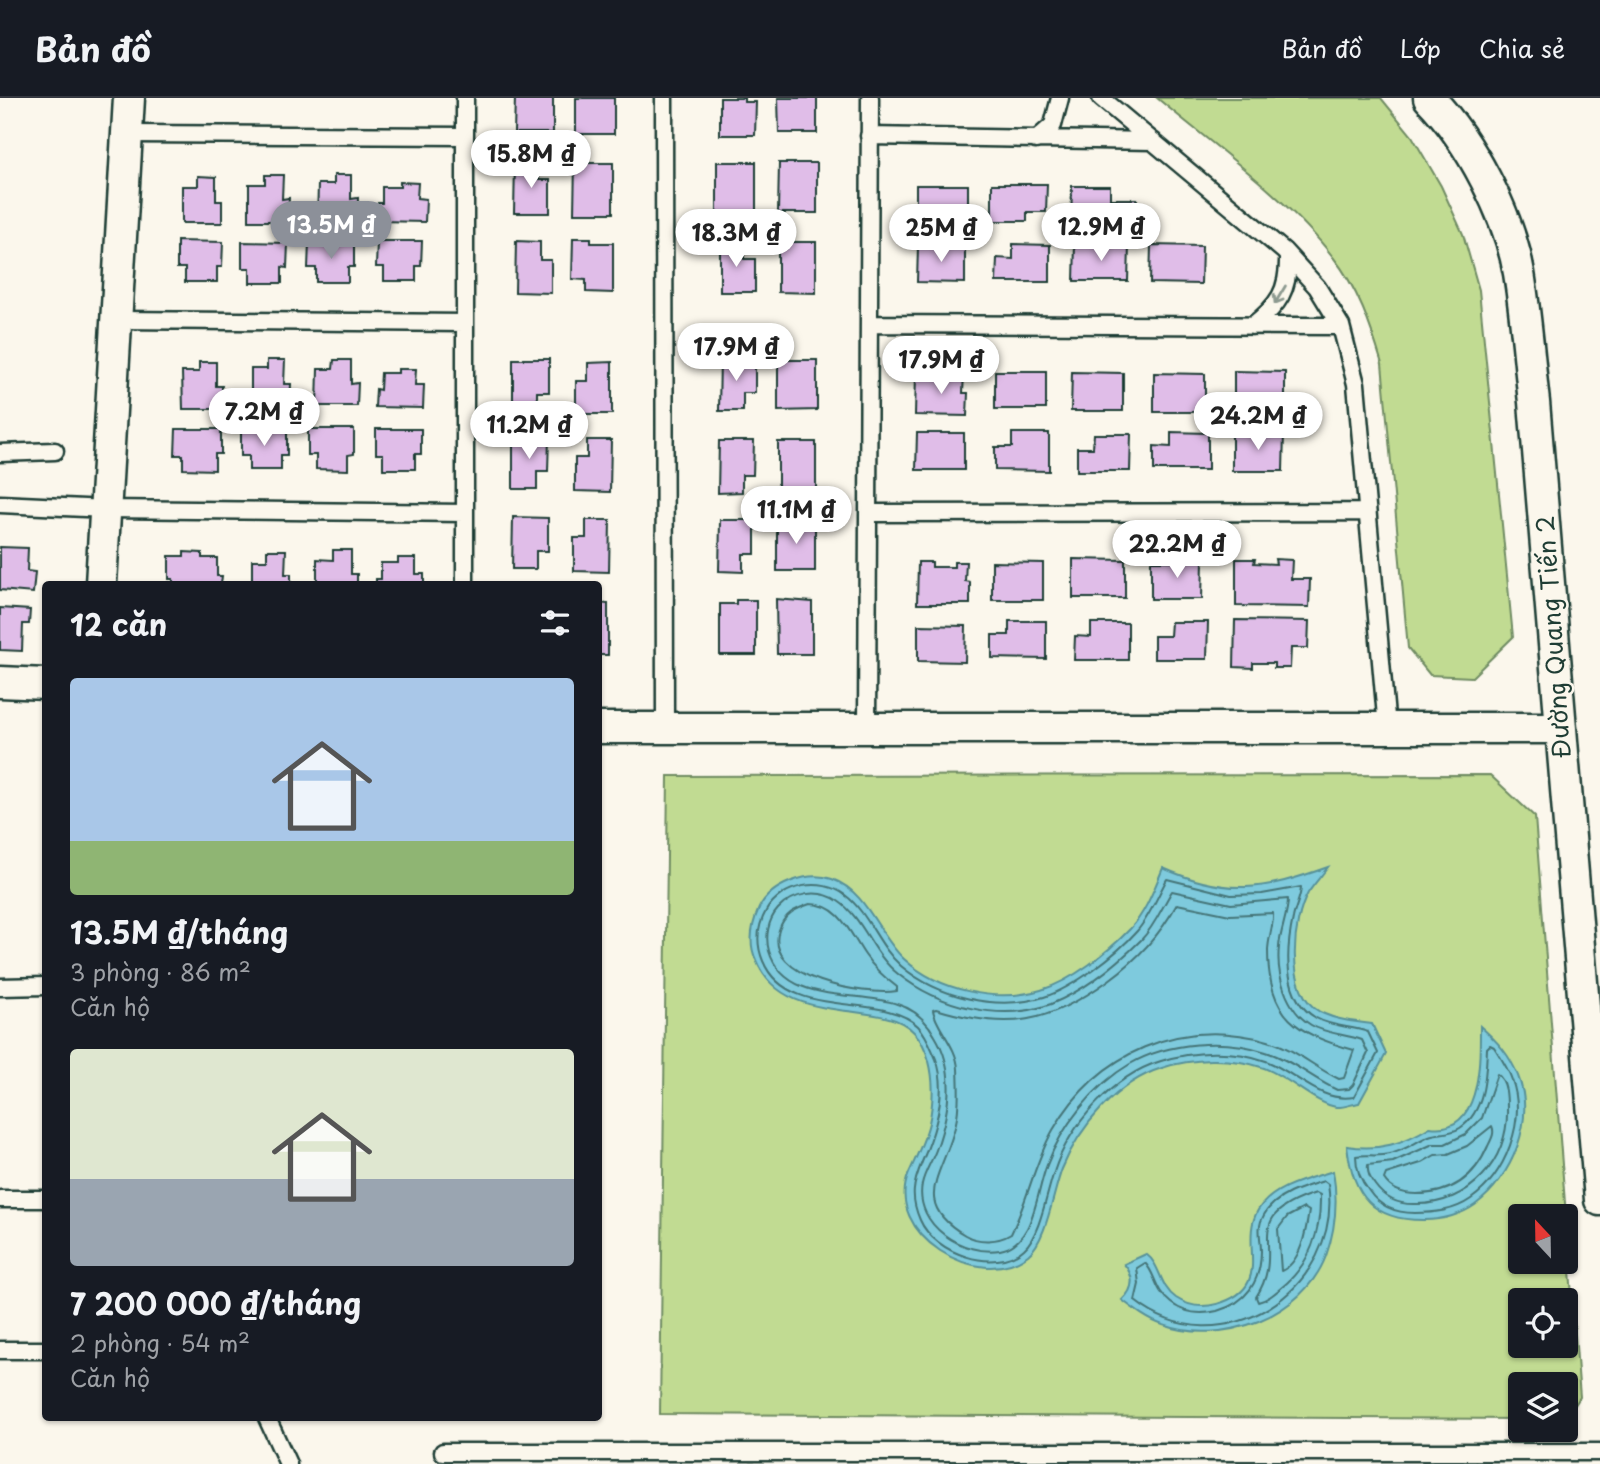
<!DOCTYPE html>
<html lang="vi">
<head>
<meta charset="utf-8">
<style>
	:root { --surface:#171b24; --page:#20242c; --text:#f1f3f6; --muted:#9ea1a6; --line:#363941; --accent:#8c9099 }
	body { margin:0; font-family:"Playpen Sans",sans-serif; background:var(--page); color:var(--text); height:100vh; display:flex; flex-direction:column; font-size:26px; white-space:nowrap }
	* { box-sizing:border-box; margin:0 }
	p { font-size:23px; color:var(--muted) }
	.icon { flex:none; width:38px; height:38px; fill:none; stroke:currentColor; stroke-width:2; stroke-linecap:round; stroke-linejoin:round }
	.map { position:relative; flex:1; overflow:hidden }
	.sheet { position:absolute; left:42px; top:483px; width:560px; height:840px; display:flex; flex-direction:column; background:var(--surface); border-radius:7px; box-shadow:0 2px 5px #0004 }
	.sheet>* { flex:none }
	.needle { width:46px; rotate:338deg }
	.controls { position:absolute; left:1508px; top:1106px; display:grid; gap:14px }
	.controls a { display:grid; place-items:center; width:70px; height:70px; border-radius:7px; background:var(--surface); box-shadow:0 2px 5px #0004; font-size:35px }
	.price { position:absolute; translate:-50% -60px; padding:0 16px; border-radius:24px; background:#fff; color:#222; font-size:23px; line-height:46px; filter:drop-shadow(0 2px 4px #0008) }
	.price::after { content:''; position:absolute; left:50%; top:42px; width:21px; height:16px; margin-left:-10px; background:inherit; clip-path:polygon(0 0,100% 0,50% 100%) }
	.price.current { background:var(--accent); color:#fff }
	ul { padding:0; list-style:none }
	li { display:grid; align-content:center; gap:14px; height:371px; padding:0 28px }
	li span { display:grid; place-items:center; height:217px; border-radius:7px; color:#555 }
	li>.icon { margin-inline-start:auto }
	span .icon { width:126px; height:126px; fill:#fffc; stroke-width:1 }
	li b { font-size:30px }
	h2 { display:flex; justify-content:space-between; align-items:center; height:84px; padding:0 28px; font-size:30px }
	header { display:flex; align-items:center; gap:42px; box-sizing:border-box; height:98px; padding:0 35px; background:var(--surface); border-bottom:2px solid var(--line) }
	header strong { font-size:33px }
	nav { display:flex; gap:38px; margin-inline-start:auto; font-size:24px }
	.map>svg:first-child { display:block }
	.green { fill:#c1db92; stroke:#708c63; stroke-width:2; fill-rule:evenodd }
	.water { fill:#7ecadd; stroke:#589299; stroke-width:2 }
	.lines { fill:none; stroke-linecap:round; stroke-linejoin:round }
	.shore { stroke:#457578; stroke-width:2 }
	.building { fill:#e0bde8; stroke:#1f3d34; stroke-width:2 }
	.lane-casing { stroke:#1f3d34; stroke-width:21 }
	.street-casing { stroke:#1f3d34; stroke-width:35 }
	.lane { stroke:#fbf7ec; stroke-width:16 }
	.street { stroke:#fbf7ec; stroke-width:30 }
	.oneway { stroke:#8d9a90 }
	.labels { text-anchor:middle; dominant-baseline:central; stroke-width:5; stroke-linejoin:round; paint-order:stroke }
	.street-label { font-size:24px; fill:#1f3d34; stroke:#fbf7ec }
</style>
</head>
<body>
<header>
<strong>Bản đồ</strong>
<nav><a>Bản đồ</a><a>Lớp</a><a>Chia sẻ</a></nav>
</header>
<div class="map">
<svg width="1600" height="1366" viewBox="0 0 1600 1366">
	<rect width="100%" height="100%" fill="#fbf7ec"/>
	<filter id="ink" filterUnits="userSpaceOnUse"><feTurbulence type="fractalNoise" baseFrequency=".0143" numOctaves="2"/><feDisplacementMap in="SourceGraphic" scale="14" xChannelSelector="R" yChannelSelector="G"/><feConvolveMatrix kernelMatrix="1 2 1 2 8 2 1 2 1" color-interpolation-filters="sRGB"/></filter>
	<g filter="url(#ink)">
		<!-- green -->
		<path class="green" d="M1157,0H1381L1412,38L1441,88L1463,136L1479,192L1513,539L1472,579L1430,577L1408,550L1382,266C1371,229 1358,190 1333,159C1288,100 1214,48 1157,0Z
			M1490,677L1535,719L1566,1118H1521V1164H1566V1122L1580,1299L1566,1321V1286H1521V1321L660,1316L668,678ZM1521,1202H1566V1248H1521Z"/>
		<!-- water -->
		<path class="water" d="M1328,769C1322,777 1314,786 1308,795C1292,824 1285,894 1320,914C1336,922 1355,924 1372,926L1386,956L1359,1005C1352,1006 1342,1010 1336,1009C1315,1006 1285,976 1261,969C1231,959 1192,960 1162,970C1117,984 1079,1029 1062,1071C1053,1094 1047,1142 1028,1157C978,1195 883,1135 909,1075C916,1059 925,1042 929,1025C937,988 934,931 889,920C842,908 778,917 756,862C748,845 751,828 759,810C770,787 808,772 832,781C868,794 878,837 904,861C939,893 996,905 1041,892C1072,883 1108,854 1130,831C1146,814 1154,791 1163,770C1228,799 1264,792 1328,769Z
			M1480,928C1497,943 1510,957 1518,978C1536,1022 1512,1080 1475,1107C1461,1117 1442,1122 1425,1122C1373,1123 1353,1098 1347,1048C1380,1053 1402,1046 1430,1029C1482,1037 1480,962 1480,928Z
			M1333,1073C1338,1102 1336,1130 1326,1158C1303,1219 1222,1248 1163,1227C1148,1222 1135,1212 1122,1202C1134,1191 1135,1179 1124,1166L1146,1156C1161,1167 1159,1188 1176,1200C1188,1208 1202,1210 1217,1206C1276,1189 1238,1146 1258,1112C1273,1088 1308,1081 1333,1073Z"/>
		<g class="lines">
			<!-- shore -->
			<path class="shore" d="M1167,781L1231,797L1262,796L1301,789C1301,799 1295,809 1293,820C1286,852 1282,900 1316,920C1332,929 1352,928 1368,934L1378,955L1354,999C1320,1005 1297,975 1266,963C1234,951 1193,953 1161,963C1114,977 1069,1027 1054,1074C1047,1094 1040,1137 1024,1151C995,1177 934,1155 920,1122C910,1099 913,1086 922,1064C935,1034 948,993 936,961C931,950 927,937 918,928C883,893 788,924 763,863C756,846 757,829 766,813C781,786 822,779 845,797C869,815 878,848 901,868C939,900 997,913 1044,899C1073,890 1117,856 1137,833C1150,818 1157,799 1167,781Z
				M1172,793L1231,806L1288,801C1288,816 1280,833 1279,849C1276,876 1286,912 1311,927C1326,936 1346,936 1362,942L1368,955L1353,987L1349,991L1337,992C1313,981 1292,962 1266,954C1225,940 1168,944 1130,966C1094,987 1061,1029 1047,1067C1036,1094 1035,1146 1000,1152C964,1158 914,1128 922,1086C924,1075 932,1063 936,1052C949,1016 956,972 935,938C927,923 914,911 897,906C856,892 785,907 769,853C765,839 768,822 778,811C793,795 819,790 838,803C864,820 872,856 898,876C938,908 1001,925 1051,906C1083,893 1116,867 1141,842C1155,828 1162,809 1172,793Z
				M810,806C840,806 850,835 865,857C873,869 885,880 897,889V893C865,898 763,881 779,832C784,816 795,811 810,806Z
				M1177,806L1230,817L1273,815C1274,827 1268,840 1268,853C1268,919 1297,936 1354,952L1344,980L1339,981C1315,970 1294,950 1268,943C1180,919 1098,954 1053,1032C1034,1065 1028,1102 1011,1136C998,1144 979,1145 965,1137C912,1106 940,1080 953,1036C960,1016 959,991 958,971C957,948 936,930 933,912L936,911C1008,933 1049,926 1109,882C1138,861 1160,837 1177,806Z
				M1490,947L1494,949C1501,960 1508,970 1512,982C1527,1023 1505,1077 1471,1101C1454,1113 1434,1115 1415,1115C1396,1115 1379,1108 1369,1093C1361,1083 1356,1071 1356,1058C1366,1056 1378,1059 1389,1056C1404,1053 1415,1044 1429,1038C1438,1034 1449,1037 1460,1030C1485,1014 1486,977 1487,950Z
				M1497,976C1507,983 1507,999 1507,1011C1509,1063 1469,1106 1417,1106C1400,1107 1385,1101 1375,1087C1370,1080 1367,1075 1368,1067L1393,1064L1433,1046H1445L1466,1036L1482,1020Z
				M1492,1028C1495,1035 1492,1040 1488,1048C1475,1079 1451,1096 1417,1096C1403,1096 1391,1092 1384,1081L1386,1076L1421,1065L1435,1057L1448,1056L1467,1048Z
				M1324,1083L1328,1086C1344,1191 1220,1271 1135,1203L1139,1186L1137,1170L1145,1165C1156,1176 1154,1192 1171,1205C1184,1215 1201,1217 1217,1213C1246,1205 1261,1184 1261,1153C1261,1139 1256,1130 1264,1117C1275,1097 1303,1089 1324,1083Z
				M1316,1095L1320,1097C1321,1133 1310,1167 1281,1190C1274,1196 1267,1202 1258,1204L1256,1199C1289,1149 1235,1120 1316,1095Z
				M1304,1110L1309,1113C1306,1133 1301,1165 1281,1173L1278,1131L1287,1119Z"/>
		</g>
		<!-- building -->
		<path class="building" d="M515,0H553V35H514Z
			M576,0H614V36H576Z
			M720,0H744V4H756L755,37H720Z
			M778,0H817V35H779Z
			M515,64H539V82H550V115H514Z
			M717,64H756V114H717Z
			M575,65H613V115H574Z
			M779,65H817V115H778Z
			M265,77H283L282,101L289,100L288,123H249V86H265Z
			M334,77H351V101L358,100L357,123H317L318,86H334Z
			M198,78L216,79V103H222V125H182V88H198Z
			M400,84L418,85L417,100L426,101L425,124L377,123L378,105H382V89H400Z
			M992,86H1047L1046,114H1027V123H992Z
			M916,87H968V125L916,124Z
			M1072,88H1110V101H1137V126H1071Z
			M573,140H591V145H613V195L586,194V182L572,181Z
			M177,143L223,144L222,169H217V184H185V170H177Z
			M377,143H422L421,168H416V183H384V169H376Z
			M516,143L540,144V162H551V195L515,194Z
			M720,143H744V161H755V194H720Z
			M242,144L288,145L287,170L282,169V185H250V170H242Z
			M309,144H354V169H348V184H316V170H308Z
			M778,144H816V195L778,194Z
			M1013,146L1050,147V184H996L997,160L1013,161Z
			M1075,146L1129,147L1128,183H1074Z
			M1151,147L1202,148L1201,186L1150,185Z
			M918,148H965V185L917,184Z
			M513,261H549V294H537V312H513Z
			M267,262H285L284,286H291L290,308H251V271H267Z
			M334,262H351V286L358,285L357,308H317L318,271H333Z
			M720,262H755V295H743V313H719Z
			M778,262H817V312L778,313Z
			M199,264H216V288H222V311H183L182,274H199Z
			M612,264V316H576V283H588V265Z
			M398,271H416L415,287H424L423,310L375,309L376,291L380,292L381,275H398Z
			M995,273H1046V311H995Z
			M1234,273L1285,274V312H1234Z
			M1072,274L1123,275V313H1071Z
			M916,275L931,276L930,280H952V276H964L963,295H968L967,318L915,317Z
			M1154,275L1205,276V314H1154Z
			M176,331H221V356H215V372L183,371V357H175Z
			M308,331H354V356L348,357V372L316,371V357H308Z
			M376,331H421V356H415V371H383V356H376Z
			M241,332H287V357H281V372H249V358H241Z
			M1171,334L1208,335V372H1154V348L1171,349Z
			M917,335H964V372H916Z
			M1012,335H1049V373L995,372V349H1012Z
			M1232,335H1284L1283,373H1232Z
			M1094,336H1131L1130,373H1077V350H1093Z
			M513,339H549L548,373H537V391H513Z
			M587,342H611L610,394L575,393V360H587Z
			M719,343H754L753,377H742V394L718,395Z
			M778,344H816V394H778Z
			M513,419L548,420V453H536V471H512Z
			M586,422H610L609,474L574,473V440H586Z
			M720,422H755V456H743V474L719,473Z
			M777,422L815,423V473H777Z
			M0,449L28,450L27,473L35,474L33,495L0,492Z
			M267,452H286L285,476H291V486H252V462H267Z
			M333,452H351V476H357V486H317V461L333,462Z
			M184,454L202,455V460H217V478H222L221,486H173V481H169V458H184Z
			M398,460H416V476H424V486H376V481H381V465H398Z
			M1073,461L1125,462V500H1073Z
			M1236,461H1255L1254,465L1276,466L1275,461L1292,462L1291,481H1310L1309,509L1236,508Z
			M1151,463H1203L1202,501H1151Z
			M918,464H932V469H954V464H966L965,483L970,484V506H917Z
			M992,464L1043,465V502H992Z
			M776,501L812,504V556H777Z
			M736,502H756V557H720V506H736Z
			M598,505L608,506V557H598Z
			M0,510L30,512L29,526H23L22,553L0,552Z
			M1235,522L1309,523L1308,550H1291L1290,570H1274V565H1253V570L1234,569Z
			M1009,523H1046V561L992,560V537H1009Z
			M1171,524H1208L1207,561H1154V538H1170Z
			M1091,525H1128V562H1074L1075,538L1091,539Z
			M918,527L966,528L965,564L918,563Z"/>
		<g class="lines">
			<!-- lane casing -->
			<g class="lane-casing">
				<path id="lane" d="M465,0V486
					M664,0L665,631
					M1101,0L1284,153L1317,189L1341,228L1356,286L1387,630
					M128,36L465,38
					M869,38L1153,43
					M1036,42L1053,27L1060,0
					M117,222L465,225
					M869,226L1341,228
					M1252,228C1279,207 1289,192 1288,158
					M0,355L55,353
					M0,406L106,411L465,415
					M868,415L1366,414
					M867,630L870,0
					M0,889L46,888
					M0,1101H46
					M0,1252H46
					M267,1320L288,1366
					M443,1354H1600"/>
			</g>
			<!-- street casing -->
			<g class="street-casing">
				<path id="street" d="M1429,0C1470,42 1509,117 1519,175C1526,218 1529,261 1534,304L1600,1102
					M101,486L129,0
					M0,584L46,586
					M598,630H1559"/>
			</g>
			<!-- lane -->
			<use href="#lane" class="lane"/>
			<!-- street -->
			<use href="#street" class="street"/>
		</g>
		<!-- one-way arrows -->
		<defs><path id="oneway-shaft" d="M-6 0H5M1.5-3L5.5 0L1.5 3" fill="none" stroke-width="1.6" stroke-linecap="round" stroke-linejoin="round" transform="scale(1.75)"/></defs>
		<use class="oneway" href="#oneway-shaft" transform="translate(1280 197) rotate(121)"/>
	</g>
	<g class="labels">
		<!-- street labels -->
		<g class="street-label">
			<text transform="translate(1552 539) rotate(-94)">Đường Quang Tiến 2</text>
		</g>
	</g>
</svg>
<div class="controls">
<a><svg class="needle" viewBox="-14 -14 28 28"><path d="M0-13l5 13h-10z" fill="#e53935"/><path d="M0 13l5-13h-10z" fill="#9ea1a6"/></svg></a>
<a><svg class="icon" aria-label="locate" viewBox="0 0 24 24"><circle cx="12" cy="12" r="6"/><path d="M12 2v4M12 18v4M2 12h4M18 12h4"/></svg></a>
<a><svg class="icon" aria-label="layers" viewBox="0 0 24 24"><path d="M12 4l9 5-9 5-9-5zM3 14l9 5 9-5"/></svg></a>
</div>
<b class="price" style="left:531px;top:92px">15.8M ₫</b>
<b class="price current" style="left:331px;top:163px">13.5M ₫</b>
<b class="price" style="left:1101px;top:165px">12.9M ₫</b>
<b class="price" style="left:941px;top:166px">25M ₫</b>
<b class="price" style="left:736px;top:171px">18.3M ₫</b>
<b class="price" style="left:736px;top:285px">17.9M ₫</b>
<b class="price" style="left:941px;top:298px">17.9M ₫</b>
<b class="price" style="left:264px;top:350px">7.2M ₫</b>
<b class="price" style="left:1258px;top:354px">24.2M ₫</b>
<b class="price" style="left:529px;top:363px">11.2M ₫</b>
<b class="price" style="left:796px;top:448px">11.1M ₫</b>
<b class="price" style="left:1177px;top:482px">22.2M ₫</b>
<section class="sheet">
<h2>12 căn<svg class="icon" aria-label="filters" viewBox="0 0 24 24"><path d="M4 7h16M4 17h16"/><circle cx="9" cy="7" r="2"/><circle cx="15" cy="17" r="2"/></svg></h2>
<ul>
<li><span style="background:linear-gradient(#a9c7e8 75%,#8fb573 0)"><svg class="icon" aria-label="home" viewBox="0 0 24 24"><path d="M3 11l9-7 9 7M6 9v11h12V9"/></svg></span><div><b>13.5M ₫/tháng</b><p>3 phòng · 86 m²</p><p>Căn hộ</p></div></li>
<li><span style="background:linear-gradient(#dfe7d0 60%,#9aa5b1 0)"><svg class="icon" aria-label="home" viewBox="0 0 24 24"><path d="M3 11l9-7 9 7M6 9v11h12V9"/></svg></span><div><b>7 200 000 ₫/tháng</b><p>2 phòng · 54 m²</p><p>Căn hộ</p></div></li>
</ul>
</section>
</div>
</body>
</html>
